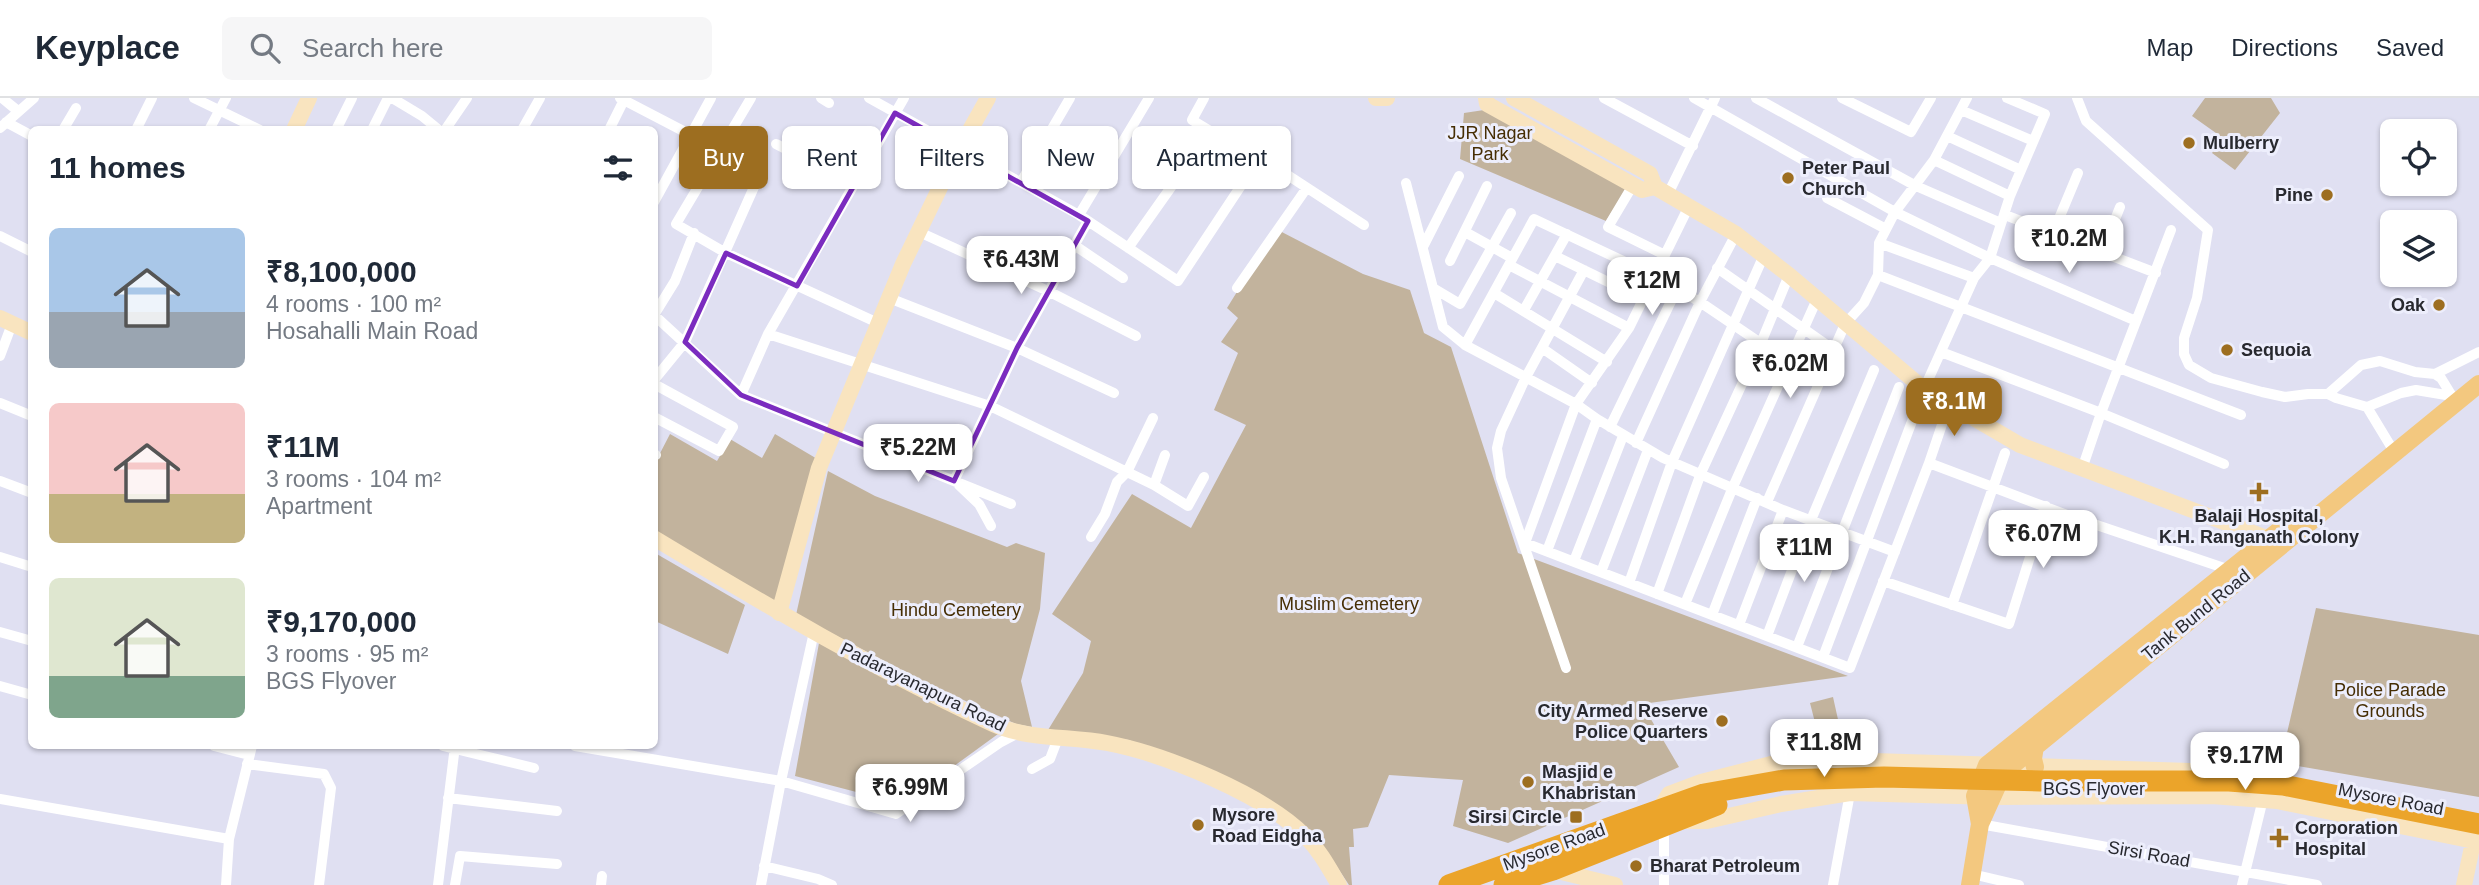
<!DOCTYPE html>
<html lang="en">
<head>
<meta charset="utf-8">
<style>
	:root { --surface:#fff; --page:#f6f6f7; --text:#1f2937; --muted:#747a83; --line:#e0e1e3; --accent:#9d6e20 }
	body { margin:0; font-family:Helvetica,sans-serif; background:var(--page); color:var(--text); height:100vh; display:flex; flex-direction:column; font-size:26px; white-space:nowrap }
	* { box-sizing:border-box; margin:0 }
	p { font-size:23px; color:var(--muted) }
	.icon { flex:none; width:38px; height:38px; fill:none; stroke:currentColor; stroke-width:2; stroke-linecap:round; stroke-linejoin:round }
	.map { position:relative; flex:1; overflow:hidden }
	.sheet { position:absolute; left:28px; top:28px; width:630px; height:623px; display:flex; flex-direction:column; background:var(--surface); border-radius:10px; box-shadow:0 2px 5px #0004 }
	.sheet>* { flex:none }
	.top-card { position:absolute; left:679px; top:28px; width:665px; height:63px; display:flex; gap:14px }
	.buttons { position:absolute; left:2380px; top:21px; display:grid; gap:14px }
	.buttons a { display:grid; place-items:center; width:77px; height:77px; border-radius:10px; background:var(--surface); box-shadow:0 2px 5px #0004; font-size:35px }
	.price { position:absolute; translate:-50% -60px; padding:0 16px; border-radius:14px; background:#fff; color:#222; font-size:23px; line-height:46px; filter:drop-shadow(0 2px 4px #0008) }
	.price::after { content:''; position:absolute; left:50%; top:42px; width:21px; height:16px; margin-left:-10px; background:inherit; clip-path:polygon(0 0,100% 0,50% 100%) }
	.price.active { background:var(--accent); color:#fff }
	ul { padding:0; list-style:none }
	li { display:flex; align-items:center; gap:21px; height:175px; padding:0 21px }
	li span { display:grid; place-items:center; flex:none; width:196px; height:140px; border-radius:10px; color:#555 }
	li>.icon { margin-inline-start:auto }
	span .icon { width:84px; height:84px; fill:#fffc; stroke-width:1 }
	li b { font-size:30px }
	h2 { display:flex; justify-content:space-between; align-items:center; height:84px; padding:0 21px; font-size:30px }
	.tag { padding:0 24px; border-radius:10px; background:var(--surface); box-shadow:0 2px 5px #0004; font-size:24px; line-height:63px }
	.tag.active { background:var(--accent); color:#fff }
	header { display:flex; align-items:center; gap:42px; box-sizing:border-box; height:98px; padding:0 35px; background:var(--surface); border-bottom:2px solid var(--line) }
	header strong { font-size:33px }
	nav { display:flex; gap:38px; margin-inline-start:auto; font-size:24px }
	.search { width:490px; height:63px; background:var(--page); display:flex; align-items:center; gap:18px; box-sizing:border-box; padding:0 24px; border-radius:10px; color:var(--muted); font-size:26px }
	.map>svg:first-child { display:block }
	.green { fill:#c2b39d }
	.lines { fill:none; stroke-linecap:round; stroke-linejoin:round }
	.street { stroke:#fff; stroke-width:10 }
	.secondary { stroke:#f9e4bf; stroke-width:16 }
	.primary { stroke:#f3c87f; stroke-width:18 }
	.highway { stroke:#eba42a; stroke-width:21 }
	.marked { fill:none; stroke:#7b2cbf; stroke-width:5; stroke-linejoin:round }
	.poi-dot { fill:#9d6e20; stroke:#edeefc; stroke-width:2.5 }
	.labels { text-anchor:middle; dominant-baseline:central; stroke-width:6; stroke-linejoin:round; paint-order:stroke }
	.park-label { font-size:18px; fill:#462e04; stroke:#edeefc }
	.poi-label { font-size:18px; font-weight:bold; fill:#28292f; stroke:#edeefc; text-anchor:start }
	.street-label { font-size:18px; fill:#28292f; stroke:#edeefc }
</style>
</head>
<body>
<header>
<strong>Keyplace</strong>
<div class="search"><svg class="icon" aria-label="search" viewBox="0 0 24 24"><circle cx="10" cy="10" r="6"/><path d="M15 15l6 6"/></svg>Search here</div>
<nav><a>Map</a><a>Directions</a><a>Saved</a></nav>
</header>
<div class="map">
<svg width="2479" height="787" viewBox="0 0 2479 787">
	<rect width="100%" height="100%" fill="#e0e0f2"/>
	<!-- green -->
	<path class="green" d="M2205,0H2271L2280,15L2235,72L2212,55L2223,40L2192,18Z
		M1484,12L1627,89L1606,123L1460,61L1464,15Z
		M1276,131L1363,176L1410,192L1424,235L1451,249L1518,455L1848,578L1642,606L1679,669L1508,745L1453,728L1463,682L1389,677L1368,729L1353,731L1354,749H1349L1352,787H1349L1320,743L1253,696L1129,642L1048,632L1083,575L1091,543L1052,516L1132,396L1191,430L1246,327L1214,312L1238,255L1221,244L1238,220L1227,210Z
		M670,336L717,363L730,341L762,360L775,336L819,362L777,506L655,435V365Z
		M828,373L875,398L1007,449L1016,445L1045,455L1040,511L1021,583L1032,629L1016,626L935,589L796,517Z
		M655,455L745,507L728,556L655,523Z
		M2316,510L2479,537V699L2280,665Z
		M819,545L998,636L917,695L887,702L795,678Z
		M1833,599L1841,635L1819,640L1810,605Z"/>
	<g class="lines">
		<!-- street -->
		<path class="street" d="M2,0L18,13
			M194,0L260,32
			M392,0L422,18L439,32
			M620,0L691,37
			M751,0L676,126L726,155L878,225
			M821,0L829,5
			M869,0L1079,117L1178,183L1258,62
			M904,0L768,236L741,297L954,383L1017,250L1088,123
			M1204,0L1192,22L1258,62L1269,65L1364,127
			M1604,0L1693,48
			M1694,0L1895,114L1990,160L2136,223
			M1756,0L1916,88L2001,125
			M1842,0L1911,34L1931,0
			M2077,0L2086,23L2208,132L2197,200L2184,240V256L2189,267L2211,280L2262,294L2285,299L2308,296H2328L2336,300L2367,309L2401,295L2416,292L2452,298
			M1961,12L2033,43
			M6,24L32,38
			M0,30L34,0
			M63,32L76,10
			M136,32L152,0
			M209,32L226,0
			M336,32L352,0
			M372,32L388,0
			M445,32L467,0
			M522,32L540,0
			M609,32L625,0
			M1947,38L2021,72
			M776,46L854,86
			M1934,62L2010,98
			M1021,84L1070,0
			M1406,85L1443,229L1465,247L1576,306L1597,321L1663,360L1783,412L1895,454
			M1633,87L1608,129L1665,157
			M1668,96L1715,0
			M1827,100L1886,131
			M654,104L711,0
			M1689,108L1629,230L1576,306L1525,445L1850,570L1929,365L1949,306
			M1079,117L1149,0
			M2005,117L2156,175
			M917,133L1048,193L1136,238
			M1465,134L1512,160
			M694,135L675,183L654,217L741,297
			M2053,135L2078,75
			M0,138L32,154
			M1879,145L1974,180
			M1074,147L1123,180
			M1424,147L1459,78
			M1128,150L1210,34
			M2102,154L2120,109
			M1555,158L1643,201
			M1450,163L1487,88
			M1509,167L1629,230
			M1717,170L1834,252
			M1878,177L2241,317
			M1237,190L1306,91
			M1433,190L1460,206L1511,115
			M1494,195L1607,264
			M889,200L1017,250L1114,295
			M1524,212L1567,136
			M768,236L990,308L1154,387L1188,408L1204,379
			M1465,247L1534,121L1655,178L1700,204L1818,284
			M1542,250L1592,285
			M1941,254L2101,315L2224,366
			M0,258L12,226
			M2435,276L2479,254
			M654,282L685,244L759,78
			M654,286L733,329L719,353L654,319
			M1924,291L1974,180L1990,160L2010,98L2045,16L2007,0
			M2328,296L2361,267L2380,263L2415,274L2435,276L2441,280L2452,298
			M0,305L32,318
			M2367,309L2390,347
			M1610,329L1677,191
			M1636,345L1700,204L1736,136
			M654,356L656,357
			M1929,365L2067,417L2233,473
			M2082,371L2101,315L2171,132
			M0,383L32,395
			M954,383L1011,406
			M959,387L979,406L991,428
			M1154,387L1165,357
			M1767,404L1845,226L1864,205L1878,177L1879,145L1895,114L1934,62L1967,0
			M1091,439L1105,416L1117,384L1127,374L1153,320
			M1547,453L1597,321
			M0,459L32,469
			M1574,463L1623,338
			M1601,474L1648,352
			M1883,483L2009,526L2046,408
			M1629,485L1672,364L1764,157
			M1657,496L1701,375L1761,245L1789,177
			M1685,506L1733,389L1817,201
			M1952,507L2005,355
			M1712,517L1757,400
			M1739,527L1783,412
			M0,534L32,543
			M1767,538L1811,422L1874,272
			M1797,549L1899,289
			M1823,559L1917,310
			M1566,570L1501,380L1497,350L1501,333L1526,279L1584,172
			M0,588L32,597
			M214,648L249,657
			M443,648L534,670
			M575,648L781,683L896,716L1001,644L1018,635
			M247,666L324,676L331,690L319,787
			M1032,671L1050,661L1058,640
			M448,700L557,713
			M0,701L229,741
			M1980,726L2317,787
			M1664,728V787
			M764,768L818,781L832,787
			M1972,776L2019,787
			M226,787L229,741L252,648
			M438,787L455,648
			M455,787L460,758L557,766
			M601,787L602,778
			M761,787L781,683L814,534
			M1833,787L1850,695
			M2242,787L2263,701"/>
		<!-- secondary -->
		<path class="secondary" d="M1376,0H1387
			M1486,0L1487,6L1642,92L1655,89
			M1514,0L1650,76L1655,89L1736,136L1789,177L1924,291L2020,347L2277,444
			M294,32L309,0
			M960,50L988,0
			M0,220L32,235
			M654,440C765,507 876,572 993,626C1029,642 1069,638 1107,645C1165,656 1265,697 1306,739C1320,753 1329,770 1339,787
			M779,515L819,370L903,166L947,75
			M1660,710L1669,696L1701,684L1775,665L1873,663L2222,674
			M1687,723H1707L1781,706L1850,695L1994,699L2212,698L2277,703L2479,744
			M1553,772L1615,787
			M2464,787L2475,735"/>
		<!-- primary -->
		<path class="primary" d="M2035,669L2033,661L2035,648
			M1980,726L1975,698L1987,667L2291,423
			M1970,787L1980,726L2003,675L2479,286"/>
		<!-- highway -->
		<path class="highway" d="M1449,787L1704,696L1784,682L1884,679L2040,683H2229L2283,687L2479,726
			M1504,787L1553,772L1717,707"/>
	</g>
	<!-- marked area -->
	<path class="marked" d="M895,15L1088,123L1017,250L954,383L741,297L685,244L726,155L797,188Z"/>
	<!-- markers -->
	<g class="poi-dot">
		<circle cx="2189" cy="45" r="7"/>
		<circle cx="1788" cy="80" r="7"/>
		<circle cx="2327" cy="97" r="7"/>
		<circle cx="2439" cy="207" r="7"/>
		<circle cx="2227" cy="252" r="7"/>
		<path d="M2255.5 383.5h7v7h7v7h-7v7h-7v-7h-7v-7h7z"/>
		<circle cx="1722" cy="623" r="7"/>
		<circle cx="1528" cy="684" r="7"/>
		<rect x="1569" y="712" width="14" height="14" rx="3.5"/>
		<circle cx="1198" cy="727" r="7"/>
		<path d="M2275.5 729.5h7v7h7v7h-7v7h-7v-7h-7v-7h7z"/>
		<circle cx="1636" cy="768" r="7"/>
	</g>
	<g class="labels">
		<!-- park labels -->
		<g class="park-label">
			<text x="1490" y="35">JJR Nagar<tspan x="1490" dy="21">Park</tspan></text>
			<text x="1349" y="506">Muslim Cemetery</text>
			<text x="956" y="512">Hindu Cemetery</text>
			<text x="2390" y="592">Police Parade<tspan x="2390" dy="21">Grounds</tspan></text>
		</g>
		<!-- poi labels -->
		<g class="poi-label">
			<text x="2203" y="45">Mulberry</text>
			<text x="1802" y="70">Peter Paul<tspan x="1802" dy="21">Church</tspan></text>
			<text x="2313" y="97" text-anchor="end">Pine</text>
			<text x="2425" y="207" text-anchor="end">Oak</text>
			<text x="2241" y="252">Sequoia</text>
			<text x="2259" y="418" text-anchor="middle">Balaji Hospital,<tspan x="2259" dy="21">K.H. Ranganath Colony</tspan></text>
			<text x="1708" y="613" text-anchor="end">City Armed Reserve<tspan x="1708" dy="21">Police Quarters</tspan></text>
			<text x="1542" y="674">Masjid e<tspan x="1542" dy="21">Khabristan</tspan></text>
			<text x="1212" y="717">Mysore<tspan x="1212" dy="21">Road Eidgha</tspan></text>
			<text x="1562" y="719" text-anchor="end">Sirsi Circle</text>
			<text x="2295" y="730">Corporation<tspan x="2295" dy="21">Hospital</tspan></text>
			<text x="1650" y="768">Bharat Petroleum</text>
		</g>
		<!-- street labels -->
		<g class="street-label">
			<text transform="translate(2196 517) rotate(-39)">Tank Bund Road</text>
			<text transform="translate(923 589) rotate(26)">Padarayanapura Road</text>
			<text x="2094" y="691">BGS Flyover</text>
			<text transform="translate(2391 701) rotate(11)">Mysore Road</text>
			<text transform="translate(1554 749) rotate(-20)">Mysore Road</text>
			<text transform="translate(2149 756) rotate(10)">Sirsi Road</text>
		</g>
	</g>
</svg>
<div class="buttons">
<a><svg class="icon" aria-label="locate" viewBox="0 0 24 24"><circle cx="12" cy="12" r="6"/><path d="M12 2v4M12 18v4M2 12h4M18 12h4"/></svg></a>
<a><svg class="icon" aria-label="layers" viewBox="0 0 24 24"><path d="M12 4l9 5-9 5-9-5zM3 14l9 5 9-5"/></svg></a>
</div>
<b class="price" style="left:2069px;top:177px">₹10.2M</b>
<b class="price" style="left:1021px;top:198px">₹6.43M</b>
<b class="price" style="left:1652px;top:219px">₹12M</b>
<b class="price" style="left:1790px;top:302px">₹6.02M</b>
<b class="price active" style="left:1954px;top:340px">₹8.1M</b>
<b class="price" style="left:918px;top:386px">₹5.22M</b>
<b class="price" style="left:2043px;top:472px">₹6.07M</b>
<b class="price" style="left:1804px;top:486px">₹11M</b>
<b class="price" style="left:1824px;top:681px">₹11.8M</b>
<b class="price" style="left:2245px;top:694px">₹9.17M</b>
<b class="price" style="left:910px;top:726px">₹6.99M</b>
<div class="top-card">
<a class="tag active">Buy</a>
<a class="tag">Rent</a>
<a class="tag">Filters</a>
<a class="tag">New</a>
<a class="tag">Apartment</a>
</div>
<section class="sheet">
<h2>11 homes<svg class="icon" aria-label="filters" viewBox="0 0 24 24"><path d="M4 7h16M4 17h16"/><circle cx="9" cy="7" r="2"/><circle cx="15" cy="17" r="2"/></svg></h2>
<ul>
<li><span style="background:linear-gradient(#a9c7e8 60%,#9aa5b1 0)"><svg class="icon" aria-label="home" viewBox="0 0 24 24"><path d="M3 11l9-7 9 7M6 9v11h12V9"/></svg></span><div><b>₹8,100,000</b><p>4 rooms · 100 m²</p><p>Hosahalli Main Road</p></div></li>
<li><span style="background:linear-gradient(#f6c9c9 65%,#c2b280 0)"><svg class="icon" aria-label="home" viewBox="0 0 24 24"><path d="M3 11l9-7 9 7M6 9v11h12V9"/></svg></span><div><b>₹11M</b><p>3 rooms · 104 m²</p><p>Apartment</p></div></li>
<li><span style="background:linear-gradient(#dfe7d0 70%,#7fa58c 0)"><svg class="icon" aria-label="home" viewBox="0 0 24 24"><path d="M3 11l9-7 9 7M6 9v11h12V9"/></svg></span><div><b>₹9,170,000</b><p>3 rooms · 95 m²</p><p>BGS Flyover</p></div></li>
</ul>
</section>
</div>
</body>
</html>
